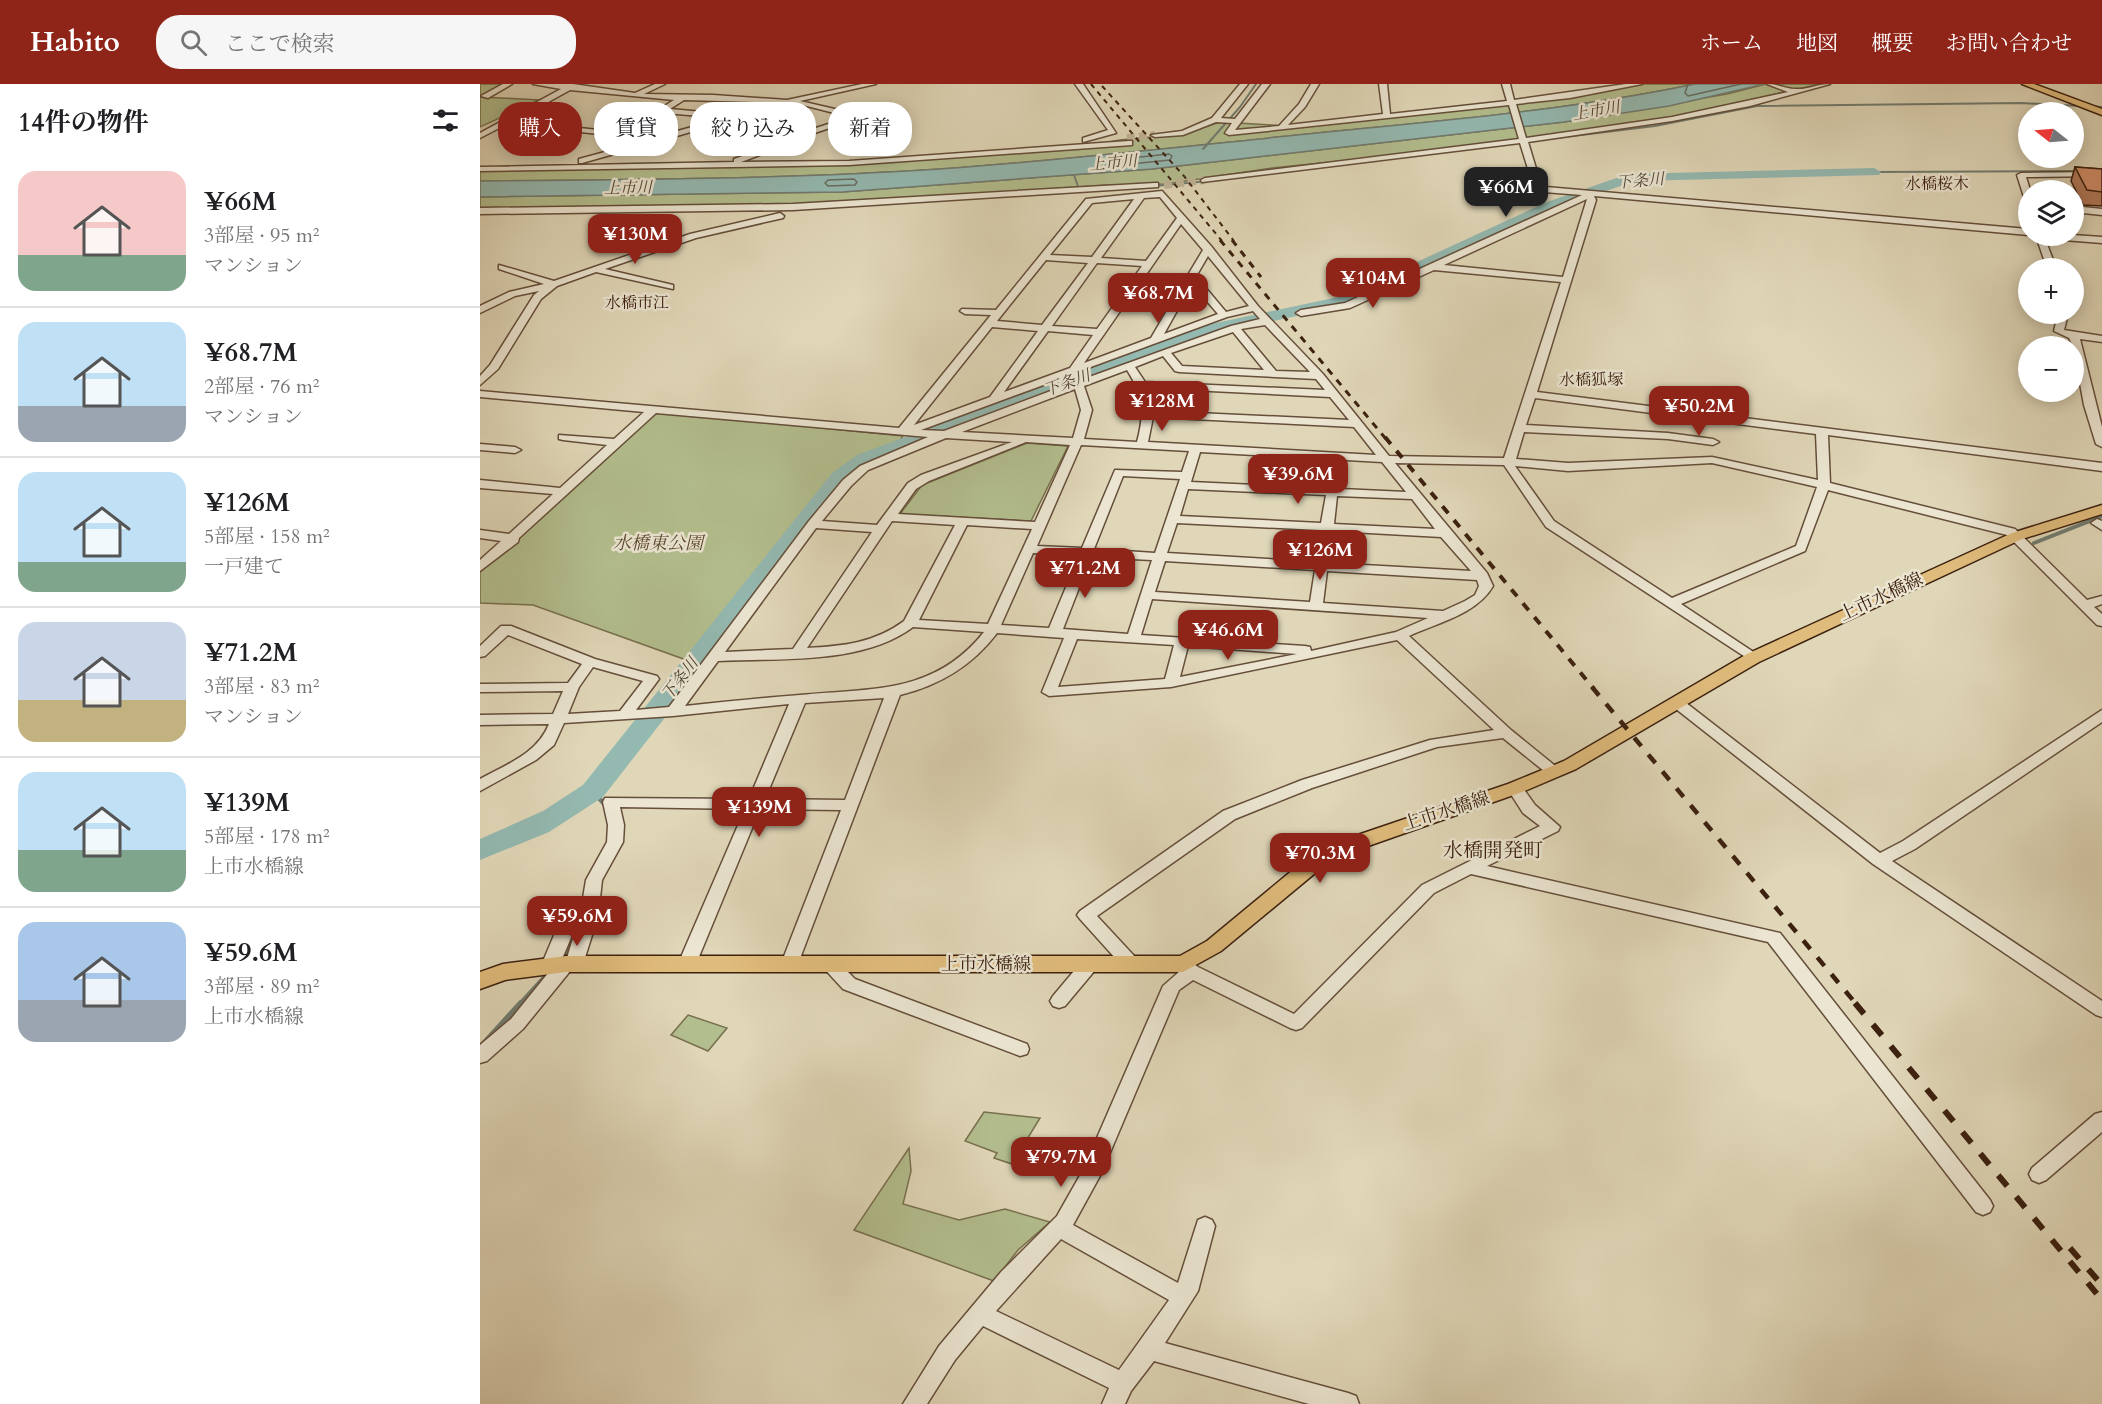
<!DOCTYPE html>
<html lang="ja">
<head>
<meta charset="utf-8">
<style>
	:root { --surface:#fff; --page:#f6f6f6; --text:#202124; --muted:#757577; --line:#e0e0e0; --accent:#8f2418 }
	body { margin:0; font-family:Cardo,"Noto Serif JP",serif; background:var(--page); color:var(--text); height:100vh; display:flex; flex-direction:column; font-size:22px; white-space:nowrap }
	* { box-sizing:border-box; margin:0 }
	p { font-size:20px; color:var(--muted) }
	.icon { flex:none; width:33px; height:33px; fill:none; stroke:currentColor; stroke-width:2; stroke-linecap:round; stroke-linejoin:round }
	.map { position:relative; flex:1; overflow:hidden }
	.details { display:flex; flex-direction:column; background:var(--surface); width:480px }
	.details>* { flex:none }
	.top-card { position:absolute; left:18px; top:18px; width:570px; height:54px; display:flex; gap:12px }
	.needle { width:39px; rotate:287deg }
	.tools { position:absolute; left:1538px; top:18px; display:grid; gap:12px }
	.tools a { display:grid; place-items:center; width:66px; height:66px; border-radius:50%; background:var(--surface); box-shadow:0 3px 15px #0003; font-size:30px }
	.price { position:absolute; translate:-50% -51px; padding:0 14px; border-radius:12px; background:var(--accent); color:#fff; font-size:20px; line-height:39px; filter:drop-shadow(0 2px 3px #0008) }
	.price::after { content:''; position:absolute; left:50%; top:36px; width:18px; height:14px; margin-left:-9px; background:inherit; clip-path:polygon(0 0,100% 0,50% 100%) }
	.price.current { background:#222; color:#fff }
	ul { padding:0; list-style:none }
	li { display:flex; align-items:center; gap:18px; height:150px; padding:0 18px }
	li+li { border-top:2px solid var(--line) }
	li span { display:grid; place-items:center; flex:none; width:168px; height:120px; border-radius:18px; color:#555 }
	li>.icon { margin-inline-start:auto }
	span .icon { width:72px; height:72px; fill:#fffc; stroke-width:1 }
	li b { font-size:26px }
	h2 { display:flex; justify-content:space-between; align-items:center; height:72px; padding:0 18px; font-size:26px }
	.tag { padding:0 21px; border-radius:24px; background:var(--surface); box-shadow:0 3px 15px #0003; font-size:21px; line-height:54px }
	.tag.current { background:var(--accent); color:#fff }
	header { display:flex; align-items:center; gap:36px; box-sizing:border-box; height:84px; padding:0 30px; background:var(--accent); color:#fff }
	header strong { font-size:28px }
	nav { display:flex; gap:33px; margin-inline-start:auto; font-size:21px }
	.search { width:420px; height:54px; background:var(--page); display:flex; align-items:center; gap:15px; box-sizing:border-box; padding:0 21px; border-radius:24px; color:var(--muted); font-size:22px }
	main { display:flex; flex:1; min-height:0 }
	.map>svg:first-child { display:block }
	.green { fill:#b3be8e; stroke:#78704f; stroke-width:1.5 }
	.water { fill:#94b9b1; stroke:#717c71; stroke-width:1.5 }
	.lines { fill:none; stroke-linecap:round; stroke-linejoin:round }
	.shore { stroke:#686d60; stroke-width:1.5 }
	.stream-far3 { stroke:#717c71; stroke-width:2 }
	.stream-far2 { stroke:#717c71; stroke-width:4 }
	.stream-far1 { stroke:#717c71; stroke-width:4.5 }
	.stream { stroke:#717c71; stroke-width:6 }
	.river { fill:#94b9b1; fill-rule:evenodd }
	.minor-tunnel { stroke:#bfb396; stroke-width:8; stroke-dasharray:8 4; stroke-linecap:butt }
	.minor-casing { stroke:#654e3a; stroke-width:3 }
	.major-casing { stroke:#3c2110; stroke-width:3 }
	.minor { fill:#ebe5d1; fill-rule:evenodd }
	.major { fill:#e0bc7c; fill-rule:evenodd }
	.rail-far4 { stroke:#3c2110; stroke-width:2; stroke-dasharray:5 5; stroke-linecap:butt }
	.rail-far3 { stroke:#3c2110; stroke-width:3; stroke-dasharray:7 7; stroke-linecap:butt }
	.rail-far2 { stroke:#3c2110; stroke-width:4; stroke-dasharray:9 9; stroke-linecap:butt }
	.rail-far1 { stroke:#3c2110; stroke-width:4.5; stroke-dasharray:11 11; stroke-linecap:butt }
	.rail { stroke:#3c2110; stroke-width:6; stroke-dasharray:14 14; stroke-linecap:butt }
	.wall { fill:#b37a5a; stroke:#3c2110; stroke-width:1.5 }
	.building { fill:#d08e69; stroke:#3c2110; stroke-width:1.5 }
	.labels { text-anchor:middle; dominant-baseline:central; stroke-width:5; stroke-linejoin:round; paint-order:stroke }
	.far-water-label { font-size:16px; font-style:italic; fill:#524738; stroke:#ebe5d1 }
	.far-neighbourhood-label { font-size:16px; fill:#3c2110; stroke:#ebe5d1 }
	.park-label { font-size:18px; font-style:italic; fill:#5a4830; stroke:#ebe5d1 }
	.street-label { font-size:18px; fill:#3c2110; stroke:#ebe5d1 }
	.neighbourhood-label { font-size:20px; fill:#3c2110; stroke:#ebe5d1 }
</style>
</head>
<body>
<header>
<strong>Habito</strong>
<div class="search"><svg class="icon" aria-label="search" viewBox="0 0 24 24"><circle cx="10" cy="10" r="6"/><path d="M15 15l6 6"/></svg>ここで検索</div>
<nav><a>ホーム</a><a>地図</a><a>概要</a><a>お問い合わせ</a></nav>
</header>
<main>
<section class="details">
<h2>14件の物件<svg class="icon" aria-label="filters" viewBox="0 0 24 24"><path d="M4 7h16M4 17h16"/><circle cx="9" cy="7" r="2"/><circle cx="15" cy="17" r="2"/></svg></h2>
<ul>
<li><span style="background:linear-gradient(#f6c9c9 70%,#7fa58c 0)"><svg class="icon" aria-label="home" viewBox="0 0 24 24"><path d="M3 11l9-7 9 7M6 9v11h12V9"/></svg></span><div><b>¥66M</b><p>3部屋 · 95 m²</p><p>マンション</p></div></li>
<li><span style="background:linear-gradient(#bfe0f5 70%,#9aa5b1 0)"><svg class="icon" aria-label="home" viewBox="0 0 24 24"><path d="M3 11l9-7 9 7M6 9v11h12V9"/></svg></span><div><b>¥68.7M</b><p>2部屋 · 76 m²</p><p>マンション</p></div></li>
<li><span style="background:linear-gradient(#bfe0f5 75%,#7fa58c 0)"><svg class="icon" aria-label="home" viewBox="0 0 24 24"><path d="M3 11l9-7 9 7M6 9v11h12V9"/></svg></span><div><b>¥126M</b><p>5部屋 · 158 m²</p><p>一戸建て</p></div></li>
<li><span style="background:linear-gradient(#c9d6e8 65%,#c2b280 0)"><svg class="icon" aria-label="home" viewBox="0 0 24 24"><path d="M3 11l9-7 9 7M6 9v11h12V9"/></svg></span><div><b>¥71.2M</b><p>3部屋 · 83 m²</p><p>マンション</p></div></li>
<li><span style="background:linear-gradient(#bfe0f5 65%,#7fa58c 0)"><svg class="icon" aria-label="home" viewBox="0 0 24 24"><path d="M3 11l9-7 9 7M6 9v11h12V9"/></svg></span><div><b>¥139M</b><p>5部屋 · 178 m²</p><p>上市水橋線</p></div></li>
<li><span style="background:linear-gradient(#a9c7e8 65%,#9aa5b1 0)"><svg class="icon" aria-label="home" viewBox="0 0 24 24"><path d="M3 11l9-7 9 7M6 9v11h12V9"/></svg></span><div><b>¥59.6M</b><p>3部屋 · 89 m²</p><p>上市水橋線</p></div></li>
</ul>
</section>
<div class="map">
<svg width="1622" height="1320" viewBox="0 0 1622 1320">
	<rect width="100%" height="100%" fill="#e0d7b8"/>
	<filter id="stains"><feTurbulence type="fractalNoise" baseFrequency=".00333" numOctaves="4"/><feColorMatrix values="0 0 0 0 .2 0 0 0 0 .09 0 0 0 0 .02 0 0 0 .5 -.17"/></filter>
	<radialGradient id="worn" r=".72"><stop offset=".6" stop-color="#630" stop-opacity="0"/><stop offset="1" stop-color="#630" stop-opacity=".3"/></radialGradient>
	<!-- green -->
	<path class="green" d="M0,0H24L2,13L59,16L0,43Z
		M1164,0H1215C1081,28 944,38 808,52C692,64 576,77 460,85C307,95 153,96 0,97V86L326,81L500,72L582,66L640,56L704,50L740,38L809,42L882,37L1107,10Z
		M1286,0H1340L1163,40L931,70L792,84L686,100L628,101L327,121L0,125V113L362,108L672,85L1084,38L1247,10Z
		M172,327L423,352L418,360L384,375L360,394L212,578L53,521L0,519V488Z
		M547,359L588,362L551,437L420,430L442,401Z
		M208,931L247,944L228,967L191,951Z
		M504,1028L560,1034L532,1080L514,1074L517,1069L485,1057Z
		M429,1064L431,1087L423,1120L479,1136L525,1125L570,1138L538,1166L514,1197L374,1146Z"/>
	<!-- water -->
	<path class="water" d="M1215,0H1285L1189,22L1084,38L672,85L362,108L0,113V97C153,96 307,95 460,85C576,77 692,64 808,52C944,38 1081,28 1215,0Z"/>
	<g class="lines">
		<!-- shore -->
		<path class="shore" d="M1208,0L1205,9L1208,12L1261,0
			M689,70L692,72L690,76L631,82L628,80L631,76Z
			M374,95L377,98L375,101L348,102L345,99L348,96Z"/>
		<!-- stream-far3 -->
		<path class="stream-far3" d="M1610,22L1622,23
			M723,65L760,23L776,0
			M882,78L1175,42L1277,22L1541,19L1601,22
			M1394,88L1598,87
			M594,91L600,108
			M653,104L740,96"/>
		<!-- stream-far2 -->
		<path class="stream-far2" d="M1554,459L1622,432"/>
		<!-- stream-far1 -->
		<path class="stream-far1" d="M113,707L125,721
			M98,833L104,813
			M79,877L86,869L96,841
			M39,921L70,887"/>
		<!-- stream -->
		<path class="stream" d="M0,964L41,919"/>
		<!-- river -->
		<path class="river" d="M1394,84L1401,88L1399,91L1155,97L1077,124L874,220L737,249L391,379L368,399L123,713L69,748L0,776V755L63,727L103,701L352,389L377,371L726,241L863,212L1067,118L1148,90Z"/>
		<!-- minor-tunnel -->
		<path class="minor-tunnel" d="M647,54L675,51
			M684,101L725,96"/>
		<!-- minor casing -->
		<g class="minor-casing">
			<path id="minor" d="M23,0H32L8,14L1,12Z
				M53,0H93L155,9L175,0H185L164,10L233,11L307,16L382,0H396L320,17L385,32L311,57L308,53L370,33L315,19L204,16L190,25L234,29L248,33L295,20L299,22L173,59V62L166,61L102,79H99V75L158,59L137,52L27,40L0,54V49L81,5ZM90,6L194,16L167,33L137,48L34,37ZM184,29L233,33L240,35L166,56L145,50Z
				M595,0H603L636,49L603,58V54L628,46Z
				M760,0H768L741,34L755,35L782,0H790L755,46L799,42L819,20L831,0H839L825,23L808,41L903,30L899,0H907L910,30L1027,17L1022,0H1030L1034,16L1146,0H1162L1090,14L1036,20L1046,54L1192,33L1308,8L1287,0C1298,0 1306,5 1316,5C1327,6 1338,0 1350,0L1270,22L1192,37L1048,58L1061,101L1066,103L1548,145V151L1114,112L1116,116L1057,308L1622,379V387L1348,351L1350,399L1535,445L1607,516L1622,512V520L1614,523L1622,530V542L1617,541L1527,451L1348,406L1325,467L1201,520L1278,571L1280,574L1273,578L1066,443L1024,381L915,379L1007,489L1013,502C997,530 957,539 929,552L1031,646L1079,685L1082,688L1079,691H1069L1023,654L957,663L832,704L755,735L617,832L657,875L660,880L657,885L651,887L645,885L600,835L597,831L600,827L743,727L822,696L950,656L1014,646L917,556L691,603L569,612L562,608L584,554L517,549C492,582 460,601 420,611L316,885L310,887L304,885L301,880L361,726L280,725L216,880L213,885L207,887L201,885L198,880L265,725L140,723L144,741L143,758L122,796L118,832L103,880L100,885L91,886L43,945L7,977L0,979V961L31,935L69,888L64,887L61,882L83,830L86,826H98L101,830L82,875L87,874L100,832L106,796L127,758L128,741L123,718L125,714L269,715L309,620L193,632L84,639L74,661L56,676L0,707V695C27,680 57,670 69,640L0,641V631L73,630L83,607L0,608V600L88,599L102,580L28,551L5,572L0,573V562L21,542H31L115,575L177,592L179,595L156,626L189,623L329,437L363,396L380,382L448,353L176,329L39,454L38,458L0,487V476L21,457L0,454V446L29,450L73,410L0,404V396L80,404L127,361L83,356L79,355V351L134,355L164,328L0,313V307L419,344L511,231L485,230L480,227L482,225L516,226L606,115L682,107L731,162L778,222L843,290L909,372L1024,374L1081,198L954,186L870,224L821,232L816,229L821,226L865,219L1102,111L1064,108L1054,104L1040,59L722,98L721,96L725,94L1039,55L1029,21L749,51L745,49L752,39L736,38L703,51L675,53L671,51L702,47L732,34ZM680,113L697,134L666,177L621,174L664,114ZM654,115L612,173L570,171L612,119ZM1107,115L1083,193L964,181ZM701,140L723,166L702,201L661,198ZM728,172L769,222L746,228L725,203L711,201ZM566,176L608,179L562,241L517,237ZM617,179L662,182L617,245L572,242ZM657,203L699,206L671,254L604,279ZM708,207L719,208L738,230L684,250ZM773,227L780,235L751,242L601,296L597,288L747,233ZM785,241L830,288L796,287L761,245ZM512,243L558,247L510,313L434,341ZM568,247L613,251L590,284L524,308ZM753,248L784,286L702,282L691,269ZM683,272L695,287L699,288L836,295L845,306L665,298L655,283ZM647,286C663,311 665,329 657,358L604,355L612,326L604,302ZM588,292L592,299L464,347L441,346ZM669,304L850,313L869,336L674,327ZM595,305L601,326L593,354L482,348ZM1055,314L1336,350L1338,396L1232,373L1088,379L1036,375L1044,348L1188,355L1233,361L1239,358L1233,355L1188,349L1046,341ZM673,333L874,343L896,371L668,358ZM466,354L532,358L441,391L428,399L397,441L342,437L371,402L388,386ZM546,358L590,361L555,438L418,430L436,405L449,397ZM601,361L709,367L702,388L635,386L602,464L557,462ZM720,368L902,378L926,408L711,398ZM1232,379L1337,403L1316,462L1192,514L1074,437L1035,382L1088,387ZM643,392L700,395L675,469L614,465ZM708,405L846,411L841,439L700,432ZM857,412L932,415L955,445L854,440ZM412,437L475,441L424,537C394,559 364,562 327,564ZM697,439L840,446L836,478L687,469ZM487,441L552,445L508,540L439,536ZM336,444L392,448L313,565L245,568ZM853,447L961,453L991,487L848,479ZM553,469L599,472L569,544L521,541ZM611,473L672,476L648,550L583,545ZM685,477L835,486L830,518L675,508ZM847,487L997,496L999,502L995,511L985,517L963,527L843,519ZM672,515L948,534L916,548L831,567L830,563L825,562L661,551ZM433,543L504,548C454,611 391,604 320,611C281,614 243,618 205,622L238,577C300,574 382,581 433,543ZM597,555L694,561L685,595L578,603ZM708,562L817,570L700,593ZM113,583L163,597L140,627L88,630L99,603ZM404,614L365,716L285,715L325,619Z
				M649,57H652V61L369,81L0,87V83L254,78V75L285,64L289,66L288,68L261,78L369,77Z
				M1622,88V92L1546,93L1550,106H1548V116L1544,113L1537,91L1541,89Z
				M675,99H678V103L313,126L0,130V124L313,120Z
				M1593,122L1622,125V131L1593,128Z
				M300,129L304,132L303,134L216,154L125,185L193,201V205L116,188L77,202L61,215L18,285L0,301V292L10,281L54,211L59,207L35,212L0,229V222L29,208L64,200L19,185V181L74,197L210,150Z
				M1593,151L1622,153V159L1571,155L1567,152Z
				M1556,152H1564L1576,184H1567Z
				M1578,230H1588L1584,246L1622,252V258L1600,255L1622,343V363L1616,360L1604,321L1593,262L1589,254L1574,247Z
				M0,360L35,363L41,366L35,369L0,366Z
				M1617,435L1622,437V446L1611,439Z
				M1196,614L1201,615L1400,769L1423,757L1622,626V638L1435,765L1412,777L1622,917V933L1616,931L1393,780L1191,621L1189,618Z
				M1035,699L1040,700L1055,721L1080,743L1078,747L1007,782L1300,849L1510,1116L1513,1122L1510,1128L1503,1131L1496,1128L1288,858L991,790L954,809L822,944L816,946L810,944L713,896L699,906L621,1090L593,1141L698,1199L718,1136L725,1133L732,1136L735,1142L718,1207L685,1259L868,1309L876,1312L879,1320H829L674,1277L651,1307L645,1320H622L629,1304L503,1242L475,1276L447,1320H423L459,1262L521,1188L577,1132L603,1086L683,902L700,887L696,882L699,877C708,875 711,878 718,883L814,930L942,801L1060,742L1043,729L1027,704ZM581,1155L689,1216L639,1286L516,1227Z
				M349,873L355,875L375,895L547,960L549,965L547,970L540,972L363,905L340,880L343,875Z
				M610,873L616,875L619,880L616,885L585,922L579,924L573,922L570,917L573,912L604,875Z
				M1622,1028V1048L1566,1096L1559,1099L1552,1096L1549,1090L1552,1084L1615,1030Z"/>
		</g>
		<!-- major casing -->
		<g class="major-casing">
			<path id="major" d="M1542,0H1554L1622,25V31Z
				M1622,421V430L1542,455L1279,578L1096,685L1042,708L871,768L834,790L741,867L703,888H86L25,896L0,905V888L23,880L86,872H700L727,857L820,780L857,758L1028,700L1084,677L1267,570L1532,449Z"/>
		</g>
		<!-- minor -->
		<use href="#minor" class="minor"/>
		<!-- major -->
		<use href="#major" class="major"/>
		<!-- rail-far4 -->
		<path class="rail-far4" d="M611,0L742,157
			M622,2L704,92L754,157"/>
		<!-- rail-far3 -->
		<path class="rail-far3" d="M740,156L906,355
			M752,156L781,193"/>
		<!-- rail-far2 -->
		<path class="rail-far2" d="M905,353L1114,605"/>
		<!-- rail-far1 -->
		<path class="rail-far1" d="M1112,603L1377,921"/>
		<!-- rail -->
		<path class="rail" d="M1375,919L1622,1216
			M1590,1164L1622,1201"/>
	</g>
	<!-- wall -->
	<path class="wall" d="M1595,83L1622,85V122L1603,121L1591,97Z"/>
	<!-- building -->
	<path class="building" d="M1595,83L1622,85V108L1607,106Z"/>
	<g class="labels">
		<!-- far-water labels -->
		<g class="far-water-label">
			<text transform="translate(1116 27) rotate(-10)">上市川</text>
			<text transform="translate(633 79) rotate(-5)">上市川</text>
			<text transform="translate(1160 97) rotate(-5)">下条川</text>
			<text transform="translate(148 104) rotate(-1)">上市川</text>
			<text transform="translate(587 299) rotate(-20)">下条川</text>
			<text transform="translate(200 595) rotate(-52)">下条川</text>
		</g>
		<!-- far-neighbourhood labels -->
		<g class="far-neighbourhood-label">
			<text x="1457" y="100">水橋桜木</text>
			<text x="157" y="219">水橋市江</text>
			<text x="1111" y="296">水橋狐塚</text>
		</g>
		<!-- park labels -->
		<g class="park-label">
			<text x="178" y="459">水橋東公園</text>
		</g>
		<!-- street labels -->
		<g class="street-label">
			<text transform="translate(1401 513) rotate(-25)">上市水橋線</text>
			<text transform="translate(966 727) rotate(-18)">上市水橋線</text>
			<text x="506" y="880">上市水橋線</text>
		</g>
		<!-- neighbourhood labels -->
		<g class="neighbourhood-label">
			<text x="1013" y="766">水橋開発町</text>
		</g>
	</g>
	<rect width="100%" height="100%" filter="url(#stains)"/>
	<rect width="100%" height="100%" fill="url(#worn)"/>
</svg>
<div class="tools">
<a><svg class="needle" viewBox="-14 -14 28 28"><path d="M0-13l5 13h-10z" fill="#e53935"/><path d="M0 13l5-13h-10z" fill="#757577"/></svg></a>
<a><svg class="icon" aria-label="layers" viewBox="0 0 24 24"><path d="M12 4l9 5-9 5-9-5zM3 14l9 5 9-5"/></svg></a>
<a>+</a>
<a>−</a>
</div>
<b class="price current" style="left:1026px;top:134px">¥66M</b>
<b class="price" style="left:155px;top:181px">¥130M</b>
<b class="price" style="left:893px;top:225px">¥104M</b>
<b class="price" style="left:678px;top:240px">¥68.7M</b>
<b class="price" style="left:682px;top:348px">¥128M</b>
<b class="price" style="left:1219px;top:353px">¥50.2M</b>
<b class="price" style="left:818px;top:421px">¥39.6M</b>
<b class="price" style="left:840px;top:497px">¥126M</b>
<b class="price" style="left:605px;top:515px">¥71.2M</b>
<b class="price" style="left:748px;top:577px">¥46.6M</b>
<b class="price" style="left:279px;top:754px">¥139M</b>
<b class="price" style="left:840px;top:800px">¥70.3M</b>
<b class="price" style="left:97px;top:863px">¥59.6M</b>
<b class="price" style="left:581px;top:1104px">¥79.7M</b>
<div class="top-card">
<a class="tag current">購入</a>
<a class="tag">賃貸</a>
<a class="tag">絞り込み</a>
<a class="tag">新着</a>
</div>
</div>
</main>
</body>
</html>
